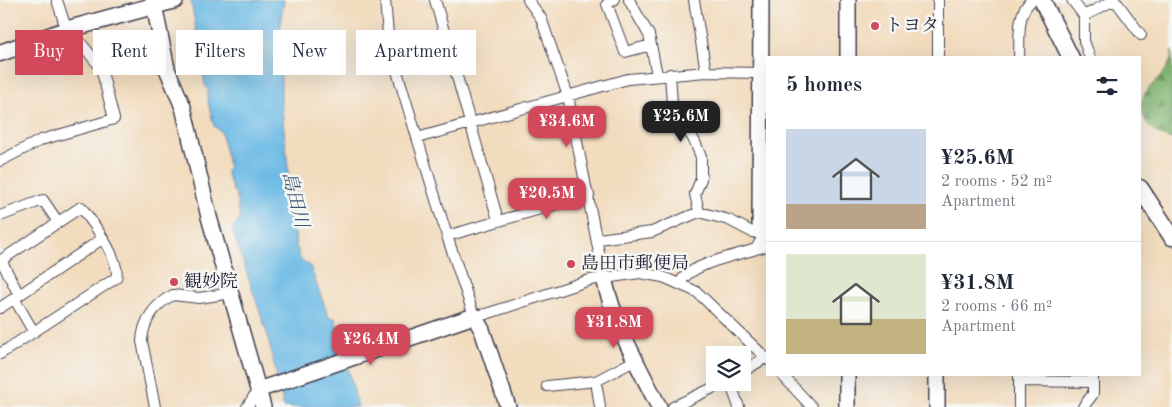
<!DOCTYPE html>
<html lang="en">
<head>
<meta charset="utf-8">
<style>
	:root { --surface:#fff; --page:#f6f6f7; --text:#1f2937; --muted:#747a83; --line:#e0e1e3; --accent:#d1495b }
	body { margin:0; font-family:"Old Standard TT","Noto Serif JP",serif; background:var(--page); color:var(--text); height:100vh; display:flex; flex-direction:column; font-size:19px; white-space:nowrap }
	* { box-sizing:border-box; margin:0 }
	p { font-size:16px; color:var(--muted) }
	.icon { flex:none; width:28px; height:28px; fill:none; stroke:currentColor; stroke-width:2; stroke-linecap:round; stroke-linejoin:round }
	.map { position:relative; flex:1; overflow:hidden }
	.details { position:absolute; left:766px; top:56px; width:375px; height:320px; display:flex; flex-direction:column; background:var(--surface); border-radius:0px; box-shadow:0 5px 20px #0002 }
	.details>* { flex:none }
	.guide { position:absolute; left:15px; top:30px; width:475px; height:45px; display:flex; gap:10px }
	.fabs { position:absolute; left:706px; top:346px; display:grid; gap:10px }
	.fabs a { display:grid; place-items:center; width:45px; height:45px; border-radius:0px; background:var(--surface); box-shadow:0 5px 20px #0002; font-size:25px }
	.price { position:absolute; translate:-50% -42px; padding:0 11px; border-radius:10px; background:var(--accent); color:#fff; font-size:16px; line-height:32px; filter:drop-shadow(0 1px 2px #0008) }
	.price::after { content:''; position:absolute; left:50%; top:30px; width:15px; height:11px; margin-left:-8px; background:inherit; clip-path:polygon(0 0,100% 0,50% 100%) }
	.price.active { background:#222; color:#fff }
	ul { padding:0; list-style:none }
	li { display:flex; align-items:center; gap:15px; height:125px; padding:0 20px }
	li+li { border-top:1px solid var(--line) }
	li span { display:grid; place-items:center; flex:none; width:140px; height:100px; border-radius:0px; color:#555 }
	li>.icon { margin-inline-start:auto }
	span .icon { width:60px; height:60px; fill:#fffc; stroke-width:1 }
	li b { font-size:21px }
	h2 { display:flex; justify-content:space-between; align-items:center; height:60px; padding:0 20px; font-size:21px }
	.chip { padding:0 18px; border-radius:0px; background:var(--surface); box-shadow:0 5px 20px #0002; font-size:18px; line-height:45px }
	.chip.active { background:var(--accent); color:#fff }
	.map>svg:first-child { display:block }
	.forest { fill:url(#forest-firs); stroke:#516b55 }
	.water { fill:#6abae5; stroke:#466e90 }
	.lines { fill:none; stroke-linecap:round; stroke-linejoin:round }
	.street-casing { stroke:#413e4f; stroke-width:12 }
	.secondary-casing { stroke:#413e4f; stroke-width:18 }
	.primary-casing { stroke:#413e4f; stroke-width:19 }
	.street { stroke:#fff; stroke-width:10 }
	.secondary { stroke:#fff; stroke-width:15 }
	.primary { stroke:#fff; stroke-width:16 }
	.poi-dot { fill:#d1495b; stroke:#f6f6f2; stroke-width:2 }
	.labels { text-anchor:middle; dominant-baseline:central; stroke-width:5; stroke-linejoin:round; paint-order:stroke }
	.poi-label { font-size:18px; fill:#22223b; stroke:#f6f6f2; text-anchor:start }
	.water-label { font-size:19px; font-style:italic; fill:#3b5776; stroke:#f6f6f2 }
</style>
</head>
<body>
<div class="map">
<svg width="1172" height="407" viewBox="0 0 1172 407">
	<defs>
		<pattern id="forest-firs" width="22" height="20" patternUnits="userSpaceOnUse" patternTransform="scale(1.25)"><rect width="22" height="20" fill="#80b46f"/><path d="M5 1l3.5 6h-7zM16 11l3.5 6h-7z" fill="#68925c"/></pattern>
	</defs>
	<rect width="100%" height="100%" fill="#f6f6f2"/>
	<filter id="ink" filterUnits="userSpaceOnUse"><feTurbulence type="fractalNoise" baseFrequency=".02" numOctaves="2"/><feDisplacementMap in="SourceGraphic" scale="10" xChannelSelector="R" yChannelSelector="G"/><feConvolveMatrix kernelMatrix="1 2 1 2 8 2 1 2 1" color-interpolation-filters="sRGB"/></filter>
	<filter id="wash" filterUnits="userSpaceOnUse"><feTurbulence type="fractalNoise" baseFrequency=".0096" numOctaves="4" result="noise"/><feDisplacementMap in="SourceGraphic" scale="20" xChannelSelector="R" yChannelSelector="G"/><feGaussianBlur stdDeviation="1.12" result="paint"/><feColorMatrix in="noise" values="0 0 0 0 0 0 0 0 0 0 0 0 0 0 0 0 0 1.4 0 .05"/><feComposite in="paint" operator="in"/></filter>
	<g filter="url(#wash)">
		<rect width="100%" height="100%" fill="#f2dcbe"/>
		<!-- forest -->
		<path class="forest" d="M1172,51V139C1160,136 1149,130 1145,119C1132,89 1161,85 1170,62C1172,59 1171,54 1172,51Z"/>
		<!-- water -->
		<path class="water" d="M191,0H284L281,18V101L296,245L300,259L310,266L329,318H335L358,407H284L267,333L232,229L240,219L236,194L233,191L226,171L229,168L221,132L214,126L208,102V89L205,85Z"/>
	</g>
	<g filter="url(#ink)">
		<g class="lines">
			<!-- street casing -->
			<g class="street-casing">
				<path id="street" d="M385,0L389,45L447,236L474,316L486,314L590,280L640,273L663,277L697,292L768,360
					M435,0L498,220
					M528,0L541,18L568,96L604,278
					M614,0L607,4L625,52L651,45
					M629,0L649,35L657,75
					M694,0L706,72
					M1072,0L1084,16V41L1090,58
					M1115,0L1141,35
					M1084,16L1114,0
					M938,58V0
					M1019,58C1020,38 1016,13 1032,0
					M670,74L672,103L695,142L701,157V179L695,194L699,212
					M417,138L628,79L706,72L761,73
					M0,161L41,140L114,119L101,68L64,22L57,0
					M0,216L43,200L58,222
					M447,236L589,195
					M763,236L756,249L768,246
					M598,239L652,232L699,212L729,220L752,232L761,233
					M1,260L19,295
					M0,261L81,207C91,220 122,261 116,278L0,354
					M680,283C689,264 735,256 756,249
					M14,298L33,331
					M0,308L102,239
					M742,372L765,358
					M782,375L812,407
					M596,381L600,407
					M1019,381L1093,382
					M730,382L739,407
					M547,386L596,381L636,360
					M155,407L142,341C143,321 155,304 173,295L199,298L231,293
					M247,407L258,390
					M673,407L725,382
					M1019,407V376
					M1083,407L1093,394V375"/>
			</g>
			<!-- secondary casing -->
			<g class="secondary-casing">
				<path id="secondary" d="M153,0L167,69L183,107L209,217L263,407
					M761,0L760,223L761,233L768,238
					M848,0V58
					M604,278C614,324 638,365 659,407
					M937,375V407
					M258,390L474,316L482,330L508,407
					M847,407V375"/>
			</g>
			<!-- primary casing -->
			<g class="primary-casing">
				<path id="primary" d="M1042,0L1071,58
					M0,53L69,29L175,0
					M1140,188L1172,237"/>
			</g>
			<!-- street -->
			<use href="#street" class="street"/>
			<!-- secondary -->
			<use href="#secondary" class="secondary"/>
			<!-- primary -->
			<use href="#primary" class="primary"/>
		</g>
	</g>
	<!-- markers -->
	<g class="poi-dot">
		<circle cx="875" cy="26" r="5"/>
		<circle cx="571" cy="264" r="5"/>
		<circle cx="174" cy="282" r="5"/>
	</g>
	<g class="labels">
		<!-- poi labels -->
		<g class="poi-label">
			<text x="885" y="26">トヨタ</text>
			<text x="581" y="264">島田市郵便局</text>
			<text x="184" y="282">観妙院</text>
		</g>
		<!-- water labels -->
		<g class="water-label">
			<text transform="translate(294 200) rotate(76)">島田川</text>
		</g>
	</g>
</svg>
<div class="fabs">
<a><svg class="icon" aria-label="layers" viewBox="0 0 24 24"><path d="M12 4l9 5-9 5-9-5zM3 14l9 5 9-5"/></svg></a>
</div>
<b class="price active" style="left:681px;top:143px">¥25.6M</b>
<b class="price" style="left:567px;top:148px">¥34.6M</b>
<b class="price" style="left:547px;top:220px">¥20.5M</b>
<b class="price" style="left:614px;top:349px">¥31.8M</b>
<b class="price" style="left:371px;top:366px">¥26.4M</b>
<div class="guide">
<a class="chip active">Buy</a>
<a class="chip">Rent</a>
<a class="chip">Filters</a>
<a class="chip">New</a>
<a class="chip">Apartment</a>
</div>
<section class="details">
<h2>5 homes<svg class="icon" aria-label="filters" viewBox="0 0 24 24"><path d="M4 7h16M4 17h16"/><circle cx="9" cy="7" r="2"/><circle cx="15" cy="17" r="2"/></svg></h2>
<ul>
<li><span style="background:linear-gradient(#c9d6e8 75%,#b9a48a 0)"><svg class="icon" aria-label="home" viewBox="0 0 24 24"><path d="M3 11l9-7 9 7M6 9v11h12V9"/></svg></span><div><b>¥25.6M</b><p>2 rooms · 52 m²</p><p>Apartment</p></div></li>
<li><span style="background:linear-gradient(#dfe7d0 65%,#c2b280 0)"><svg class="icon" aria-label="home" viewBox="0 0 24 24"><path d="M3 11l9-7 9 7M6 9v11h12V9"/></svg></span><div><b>¥31.8M</b><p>2 rooms · 66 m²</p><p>Apartment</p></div></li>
</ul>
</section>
</div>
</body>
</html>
